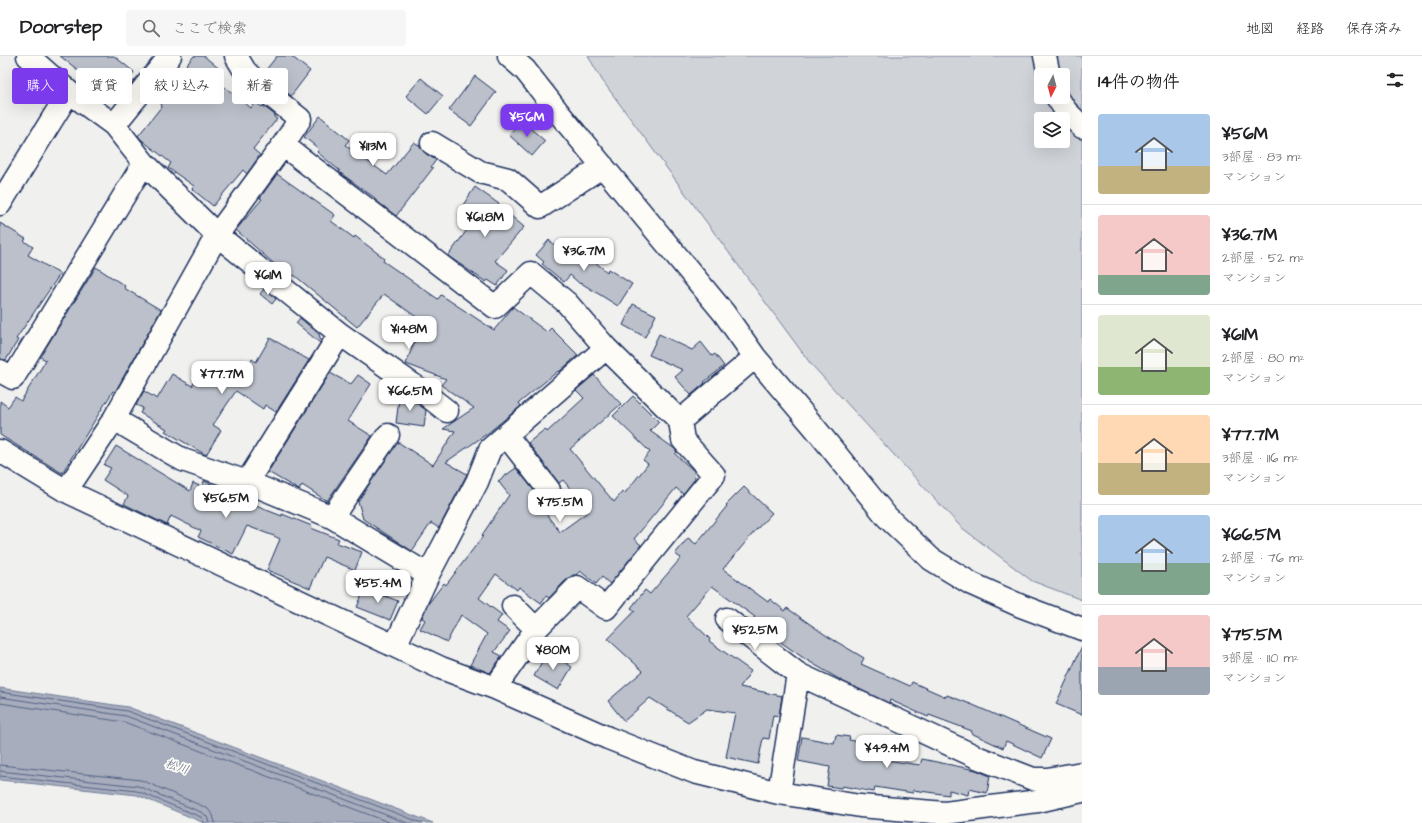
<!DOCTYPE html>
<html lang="ja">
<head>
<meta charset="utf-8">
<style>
	:root { --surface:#fff; --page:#f6f6f6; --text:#202124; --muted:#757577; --line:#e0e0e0; --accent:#7c3aed }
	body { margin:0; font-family:"Architects Daughter","Klee One",sans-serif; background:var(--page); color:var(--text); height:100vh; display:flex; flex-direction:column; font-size:15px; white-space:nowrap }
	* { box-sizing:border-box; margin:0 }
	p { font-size:13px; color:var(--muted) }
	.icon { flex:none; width:22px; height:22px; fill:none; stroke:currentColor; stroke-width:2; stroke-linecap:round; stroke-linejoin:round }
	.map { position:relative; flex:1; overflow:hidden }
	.drawer { display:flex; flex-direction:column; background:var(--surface); width:340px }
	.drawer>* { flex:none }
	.top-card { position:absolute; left:12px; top:12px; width:380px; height:36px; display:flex; gap:8px }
	.needle { width:26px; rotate:186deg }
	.fabs { position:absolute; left:1034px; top:12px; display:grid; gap:8px }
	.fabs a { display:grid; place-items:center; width:36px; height:36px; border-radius:4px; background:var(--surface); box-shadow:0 4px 16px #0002; font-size:20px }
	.price { position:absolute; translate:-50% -34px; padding:0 9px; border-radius:8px; background:#fff; color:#222; font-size:13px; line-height:26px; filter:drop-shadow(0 1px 2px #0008) }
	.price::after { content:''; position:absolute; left:50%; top:24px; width:12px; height:9px; margin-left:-6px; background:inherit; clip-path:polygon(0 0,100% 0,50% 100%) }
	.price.selected { background:var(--accent); color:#fff }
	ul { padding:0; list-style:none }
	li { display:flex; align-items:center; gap:12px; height:100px; padding:0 16px }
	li+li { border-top:1px solid var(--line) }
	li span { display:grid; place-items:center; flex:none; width:112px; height:80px; border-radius:4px; color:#555 }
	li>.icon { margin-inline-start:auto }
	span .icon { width:48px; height:48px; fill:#fffc; stroke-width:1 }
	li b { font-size:17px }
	h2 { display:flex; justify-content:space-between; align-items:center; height:48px; padding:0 16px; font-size:17px }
	.chip { padding:0 14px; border-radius:4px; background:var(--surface); box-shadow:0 4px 16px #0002; font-size:14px; line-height:36px }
	.chip.selected { background:var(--accent); color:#fff }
	header { display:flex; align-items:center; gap:24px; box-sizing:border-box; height:56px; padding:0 20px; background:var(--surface); border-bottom:1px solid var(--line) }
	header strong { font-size:19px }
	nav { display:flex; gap:22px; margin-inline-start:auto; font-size:14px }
	.search { width:280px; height:36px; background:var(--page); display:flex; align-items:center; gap:10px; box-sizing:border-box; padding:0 14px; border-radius:4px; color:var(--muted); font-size:15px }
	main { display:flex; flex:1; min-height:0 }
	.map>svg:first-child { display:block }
	.green { fill:#d0d3d8; stroke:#76819b; fill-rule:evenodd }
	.water { fill:#a7adbd; stroke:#6f7b97 }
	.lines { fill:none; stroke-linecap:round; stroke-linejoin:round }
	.shore { stroke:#536184; stroke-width:1 }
	.building { fill:#bbc0ca; stroke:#1b2f5e }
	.minor-casing { stroke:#1b2f5e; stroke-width:25 }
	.minor { stroke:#fdfcf7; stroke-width:22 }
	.labels { text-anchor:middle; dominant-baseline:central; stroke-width:3.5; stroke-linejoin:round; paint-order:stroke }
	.water-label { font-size:12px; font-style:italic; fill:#4c5b7f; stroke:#fdfcf7 }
</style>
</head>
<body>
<header>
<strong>Doorstep</strong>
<div class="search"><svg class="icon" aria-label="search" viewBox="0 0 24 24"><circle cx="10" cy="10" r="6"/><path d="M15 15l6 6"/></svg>ここで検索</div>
<nav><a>地図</a><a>経路</a><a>保存済み</a></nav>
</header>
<main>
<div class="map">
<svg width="1082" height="767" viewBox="0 0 1082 767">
	<rect width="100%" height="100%" fill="#f0f0ee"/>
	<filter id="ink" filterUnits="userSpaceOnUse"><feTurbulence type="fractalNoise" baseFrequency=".025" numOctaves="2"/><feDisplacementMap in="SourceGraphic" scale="8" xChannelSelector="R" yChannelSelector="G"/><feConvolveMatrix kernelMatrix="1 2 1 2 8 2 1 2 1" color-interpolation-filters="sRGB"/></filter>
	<g filter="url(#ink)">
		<!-- green -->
		<path class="green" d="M588,0H1082V544L1032,525L961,471L907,413L810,307L602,24ZM1041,19H1063V41H1041ZM1041,63H1063V85H1041Z"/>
		<!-- water -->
		<path class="water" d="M0,632L128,651L433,767H204L137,739L0,724Z"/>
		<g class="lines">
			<!-- shore -->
			<path class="shore" d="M0,636L127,655L422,767
				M0,641L126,660L407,767
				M0,647L124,666L391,767
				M0,709L141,724L207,752L213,759L215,767
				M0,715L138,730L203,757L207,761L209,767
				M0,720L137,735L201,761L203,764L204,767"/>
		</g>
		<!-- building -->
		<path class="building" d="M60,0H114L134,16L113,45L89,28L92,25Z
			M194,0H204L223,16L216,24L251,52L255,46L262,51L263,50L275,59L274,61L277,63L253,93L260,99L247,118L243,114L213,150L192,133L194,130L168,112L171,107L143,85L138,80L162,50L161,48L163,46L155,39L167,25L170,28Z
			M277,0H291L310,15L291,40L278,29L280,26L265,15Z
			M475,20L496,36L471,70L449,54Z
			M421,22L443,40L428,58L406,40Z
			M320,60L349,84L345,89L387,119L414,86L420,90L426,98L436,104L431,111L433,112L396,160L374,143L375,142L339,116L340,115L317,96L319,93L304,81Z
			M522,65L545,85L532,100L509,79Z
			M277,118L335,159L331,165L354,182L355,180L384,202L383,205L438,243L441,239L494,274L513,251L547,276L551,272L578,299L559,316L558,315L519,347L521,350L488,377L446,406L467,418L439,472L431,467L412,495L363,463L358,445L398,386L433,409L455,375L443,373L474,352L441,329L446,323L406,308L422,265L384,238L357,271L294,219L291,223L236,174L262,143L260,142Z
			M475,131L499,148L498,149L524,171L495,205L508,214L497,230L488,224L486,226L448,200L475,163L461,152Z
			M0,167L26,183L24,185L33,191L28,199L60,218L16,283L18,284L6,304L0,303Z
			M549,184L558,192L562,188L577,201L582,195L607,216L608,213L632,228L618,250L581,227L580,228L570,219L564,226L542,208L544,206L536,199Z
			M96,211L125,230L124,232L161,254L115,336L113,335L62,417L0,379V345L8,351L15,341L21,345L46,304L40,301Z
			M264,233L276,243L272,248L260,238Z
			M633,248L656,259L645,281L623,269Z
			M300,262L319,278L321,285L320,287L296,267Z
			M659,278L692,294L701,286L712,300L715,298L724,310L704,326L705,327L691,339L675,321L683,314L649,299Z
			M270,282L309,304L276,356L265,349L263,353L236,335L213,369L221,374L206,399L165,375L167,373L140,357L143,352L136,349L144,335L157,343L172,318L192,330L203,313L212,319L215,315L228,324L235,311L244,316L252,303L256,306Z
			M330,317L351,328L358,319L371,328L348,365L372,380L327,445L302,429L299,434L268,416Z
			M594,319L621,348L570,393L614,446L623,435L625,437L648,408L643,404L650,396L613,360L633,340L659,366L650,375L675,393L677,396L675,398L694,415L695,423L683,438L676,432L634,483L641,489L610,528L602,521L596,528L580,515L576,519H573L564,526L549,542L546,540L541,547L519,531L517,534L496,518L479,542L502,559L497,566L510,575L494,596L502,600L490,617L470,609L487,578L461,559L447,586L420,573L425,564L422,562L428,548L444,527L446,529L483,480L482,479L509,439L498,425L516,412L540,442L536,445L560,476L589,455L563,424L559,427L528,387L545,373L547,376L584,342L576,334Z
			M400,335L426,354L424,371L396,367Z
			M116,390L190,435L193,427L202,431L204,425L226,434L225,438L282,460V458L312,470L311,472L339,483L337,487L362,496L355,514L324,501L310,532L267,514L280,483L274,480L247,470L233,498L198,481L201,475L171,460L167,469L124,448L128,440L103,424L111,412L104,409Z
			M744,431L772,457L755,475L723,513L768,546L770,543L785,555L787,552L827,580L864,602L861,608L910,630L912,626L946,641L947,639L973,649L1051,683L1042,702L1006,685L1003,692L971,677L972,675L929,659L928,661L890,644L889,647L844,626L805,603L782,587L753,563L755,561L712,530L686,560L710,583L709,585L751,615L740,631L782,640L779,660L773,659L769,683L763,682L758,708L726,701L735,657L707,653L688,666L650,642L624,665L608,645L643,615L608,583L635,555L631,552L645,534L650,538L681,502L675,498L688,482L696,488L727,450L726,449Z
			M365,532L398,545L390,564L357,551Z
			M1082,590V659L1056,648Z
			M548,595L572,611L558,634L534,620Z
			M836,679L850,681L849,684L883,690L880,703L920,709L922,703L976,714L990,720L987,737L969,733L968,739L949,734V739L913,734V737L875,731L874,736L842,730L841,732L827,730L830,711L798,705L802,681L834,687Z"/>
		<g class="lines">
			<!-- minor casing -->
			<g class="minor-casing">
				<path id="minor" d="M28,0L69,36L114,69L144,107L217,179L340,278L419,333L447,355
					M509,0L525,14L562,61L724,257L755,301L815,372L887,461L931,503L972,528L1021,550L1082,573
					M1045,0L1049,19
					M1057,41L1066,55L1082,71
					M114,69L170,0
					M432,87L480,116L508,123L540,151L603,110
					M283,89L495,251L531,217L567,247L606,292L680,365L683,384L714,419L606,552L577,531L536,573L495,632
					M0,148L69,36
					M0,315L13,322L144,107
					M114,363L183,404L247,426L332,461L428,519
					M680,365L755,301
					M506,379L549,434
					M0,395L66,435L441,612L495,632L608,682L694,716L779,737L860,750L945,757L1038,745L1082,735
					M247,426L340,278
					M66,435L114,363L217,179L283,89L300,63L270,39L245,15L236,0
					M332,461L388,379
					M513,550L536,573
					M727,563L798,618L979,702L1033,723H1047L1082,717
					M395,590L428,519L477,426L490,393L606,292
					M779,737L798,618"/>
			</g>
			<!-- minor -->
			<use href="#minor" class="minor"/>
		</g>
	</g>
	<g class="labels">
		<!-- water labels -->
		<g class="water-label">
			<text transform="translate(177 711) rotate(18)">松川</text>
		</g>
	</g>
</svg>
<div class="fabs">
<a><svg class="needle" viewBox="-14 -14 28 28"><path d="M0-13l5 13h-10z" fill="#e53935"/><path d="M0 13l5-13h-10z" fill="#757577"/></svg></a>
<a><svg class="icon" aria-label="layers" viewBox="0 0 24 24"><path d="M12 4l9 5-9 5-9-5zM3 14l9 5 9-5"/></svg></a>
</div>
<b class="price selected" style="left:527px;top:82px">¥56M</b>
<b class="price" style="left:373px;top:111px">¥113M</b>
<b class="price" style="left:485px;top:182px">¥61.8M</b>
<b class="price" style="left:584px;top:216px">¥36.7M</b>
<b class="price" style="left:268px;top:240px">¥61M</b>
<b class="price" style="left:409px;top:294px">¥148M</b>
<b class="price" style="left:222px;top:339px">¥77.7M</b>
<b class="price" style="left:410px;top:356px">¥66.5M</b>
<b class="price" style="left:226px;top:463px">¥56.5M</b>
<b class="price" style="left:560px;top:467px">¥75.5M</b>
<b class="price" style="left:378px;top:548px">¥55.4M</b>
<b class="price" style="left:755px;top:595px">¥52.5M</b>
<b class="price" style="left:553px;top:615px">¥80M</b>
<b class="price" style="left:887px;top:713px">¥49.4M</b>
<div class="top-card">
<a class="chip selected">購入</a>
<a class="chip">賃貸</a>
<a class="chip">絞り込み</a>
<a class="chip">新着</a>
</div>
</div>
<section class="drawer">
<h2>14件の物件<svg class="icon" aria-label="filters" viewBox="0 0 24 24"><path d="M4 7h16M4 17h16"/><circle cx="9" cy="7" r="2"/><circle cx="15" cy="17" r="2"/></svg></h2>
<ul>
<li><span style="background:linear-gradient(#a9c7e8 65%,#c2b280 0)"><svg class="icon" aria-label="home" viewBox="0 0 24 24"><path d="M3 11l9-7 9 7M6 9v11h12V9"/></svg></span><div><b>¥56M</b><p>3部屋 · 83 m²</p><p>マンション</p></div></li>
<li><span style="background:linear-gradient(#f6c9c9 75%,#7fa58c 0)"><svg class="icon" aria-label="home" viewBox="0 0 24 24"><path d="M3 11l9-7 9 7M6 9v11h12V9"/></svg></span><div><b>¥36.7M</b><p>2部屋 · 52 m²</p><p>マンション</p></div></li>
<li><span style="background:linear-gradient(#dfe7d0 65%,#8fb573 0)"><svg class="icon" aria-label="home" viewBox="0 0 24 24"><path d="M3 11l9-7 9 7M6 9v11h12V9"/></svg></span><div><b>¥61M</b><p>2部屋 · 80 m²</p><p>マンション</p></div></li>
<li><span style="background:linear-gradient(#ffd9b3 60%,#c2b280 0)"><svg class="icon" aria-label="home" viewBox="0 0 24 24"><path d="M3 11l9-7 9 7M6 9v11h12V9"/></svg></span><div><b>¥77.7M</b><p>3部屋 · 116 m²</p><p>マンション</p></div></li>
<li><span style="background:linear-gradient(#a9c7e8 60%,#7fa58c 0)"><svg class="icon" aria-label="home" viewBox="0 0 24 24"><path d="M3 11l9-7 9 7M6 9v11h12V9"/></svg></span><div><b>¥66.5M</b><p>2部屋 · 76 m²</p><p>マンション</p></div></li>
<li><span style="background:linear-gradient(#f6c9c9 65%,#9aa5b1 0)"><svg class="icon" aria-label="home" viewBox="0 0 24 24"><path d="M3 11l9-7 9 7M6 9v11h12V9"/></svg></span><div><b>¥75.5M</b><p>3部屋 · 110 m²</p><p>マンション</p></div></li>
</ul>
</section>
</main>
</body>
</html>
